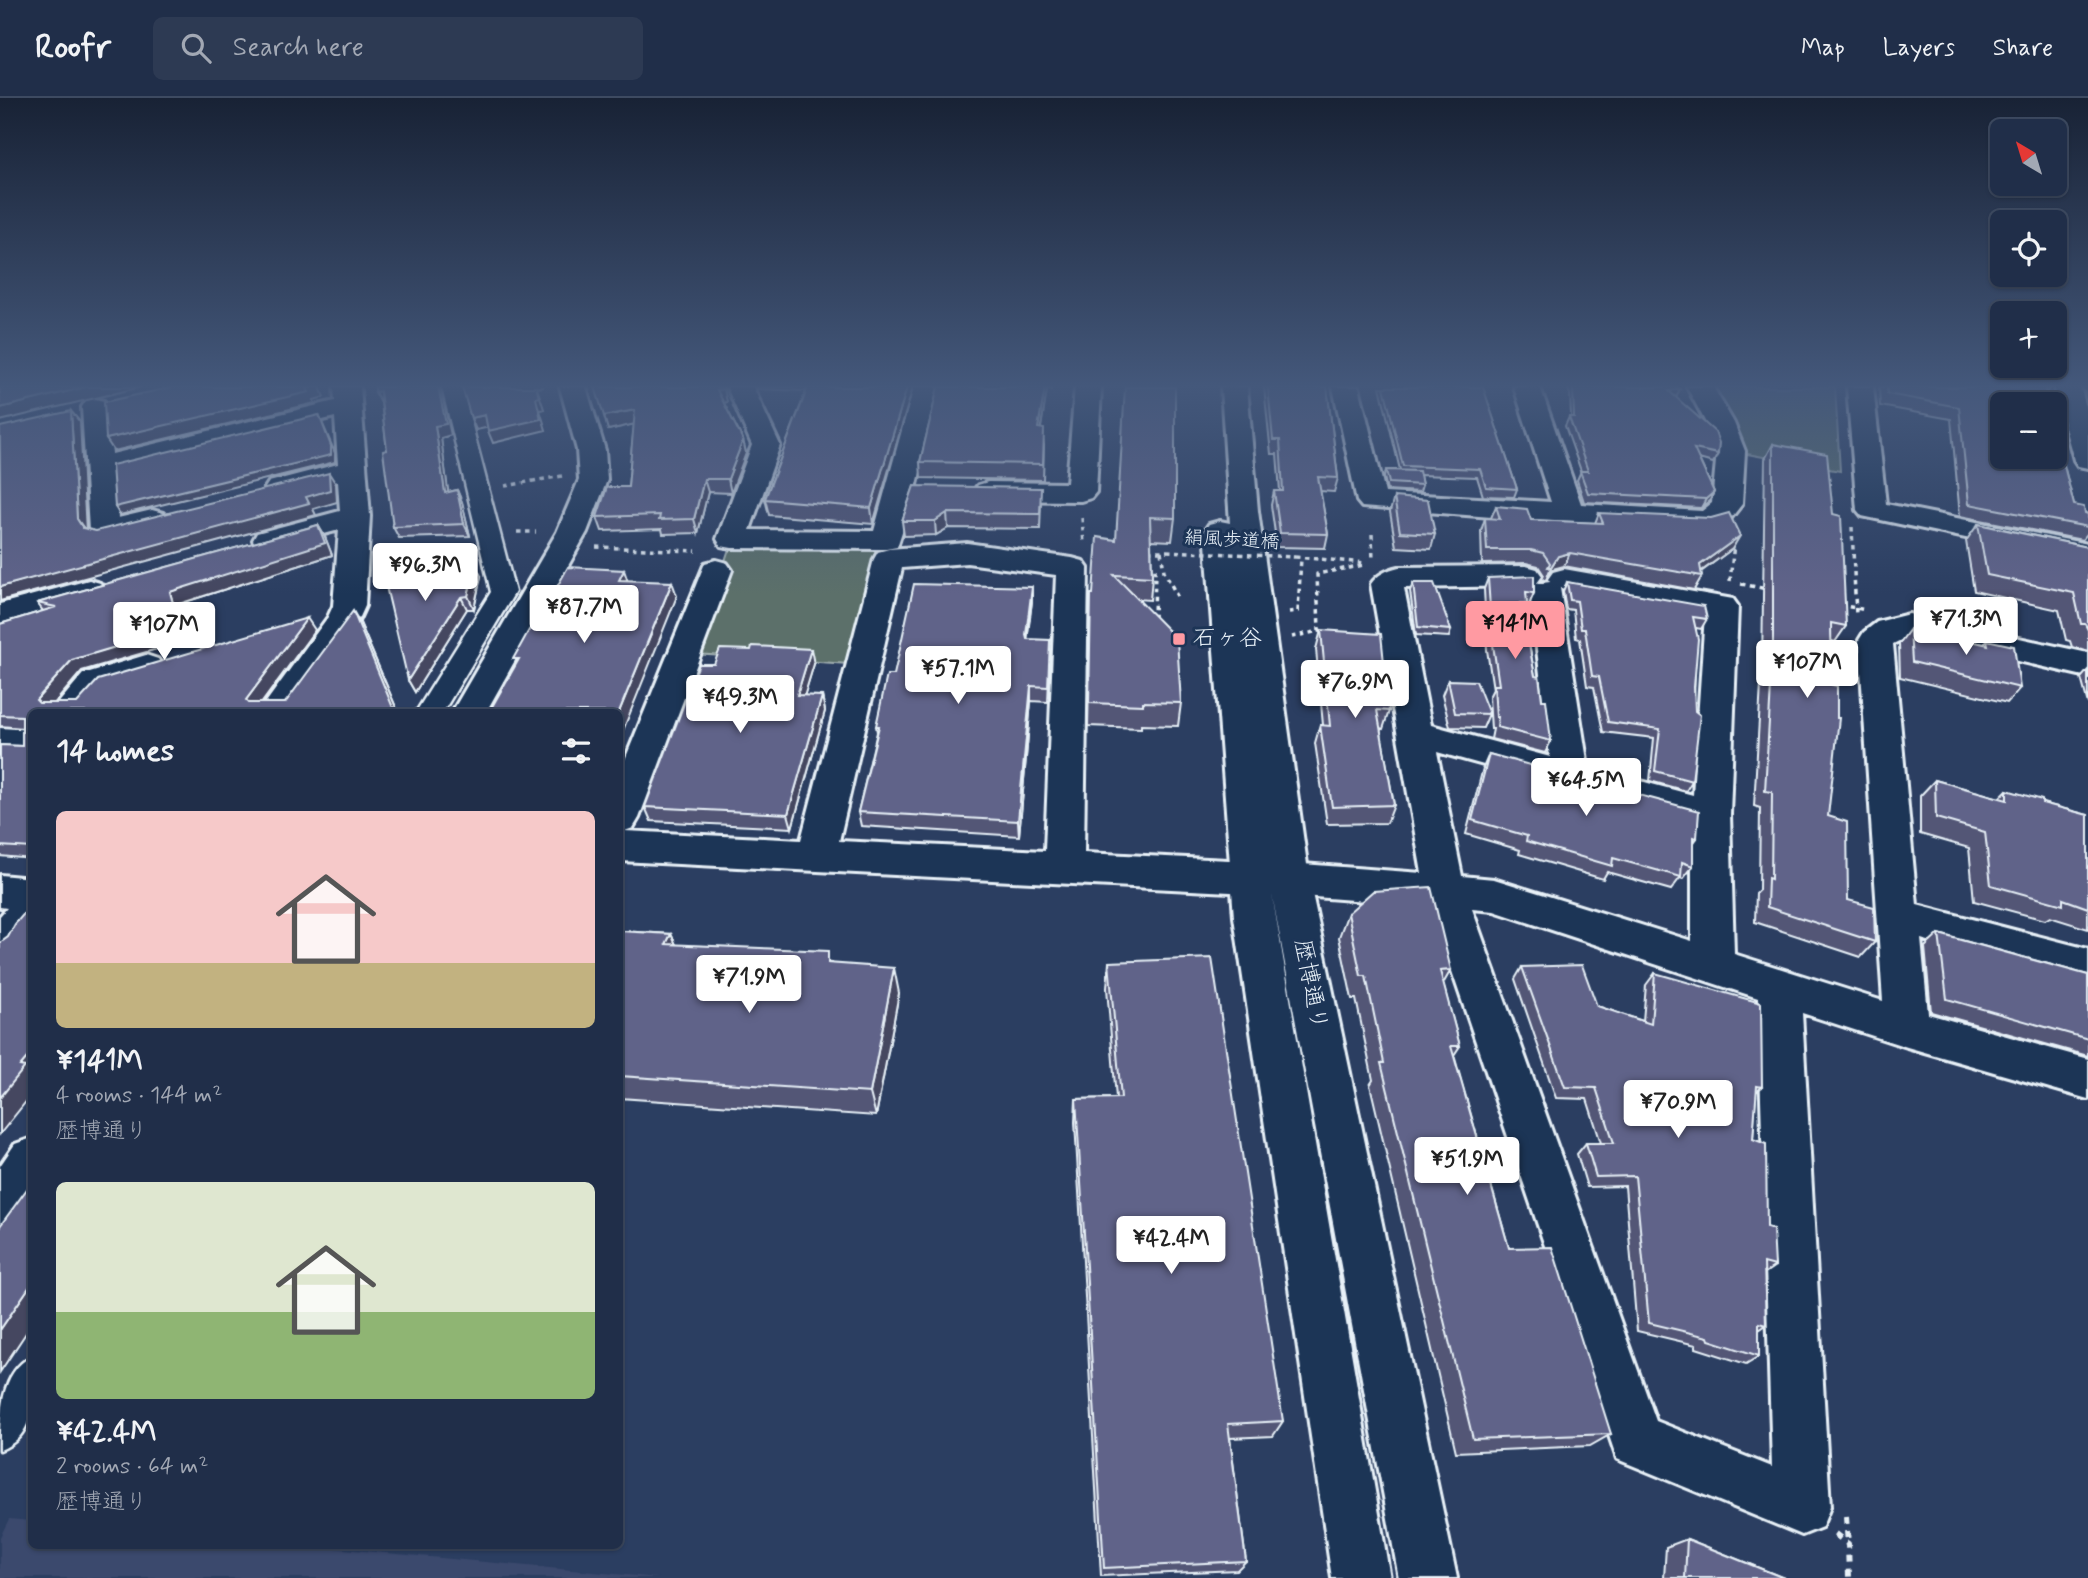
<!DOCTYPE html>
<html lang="en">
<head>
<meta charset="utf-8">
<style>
	:root { --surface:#202e49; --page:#2d3a53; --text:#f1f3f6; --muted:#a2a8b4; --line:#3d4a61; --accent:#ff9aa2 }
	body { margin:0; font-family:Mynerve,"Klee One",sans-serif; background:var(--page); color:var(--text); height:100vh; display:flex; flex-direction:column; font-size:26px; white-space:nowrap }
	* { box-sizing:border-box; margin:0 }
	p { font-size:23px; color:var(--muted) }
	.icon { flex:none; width:38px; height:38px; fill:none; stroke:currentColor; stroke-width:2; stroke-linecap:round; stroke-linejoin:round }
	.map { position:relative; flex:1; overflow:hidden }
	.drawer { position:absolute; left:28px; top:611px; width:595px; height:840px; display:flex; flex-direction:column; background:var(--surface); border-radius:10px; box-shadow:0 2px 5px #0004,0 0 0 2px var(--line) }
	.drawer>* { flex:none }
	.needle { width:46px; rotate:322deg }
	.tools { position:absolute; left:1990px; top:21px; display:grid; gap:14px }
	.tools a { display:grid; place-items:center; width:77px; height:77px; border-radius:10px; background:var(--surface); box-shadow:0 2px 5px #0004,0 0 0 2px var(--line); font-size:35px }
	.price { position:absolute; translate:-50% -60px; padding:0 16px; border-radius:7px; background:#fff; color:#222; font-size:23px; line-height:46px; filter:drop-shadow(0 2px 4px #0008) }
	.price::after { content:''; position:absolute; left:50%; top:42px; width:21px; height:16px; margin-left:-10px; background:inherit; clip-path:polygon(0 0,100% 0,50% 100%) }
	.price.on { background:var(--accent); color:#111 }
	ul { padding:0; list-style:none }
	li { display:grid; align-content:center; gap:14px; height:371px; padding:0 28px }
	li span { display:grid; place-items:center; height:217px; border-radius:10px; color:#555 }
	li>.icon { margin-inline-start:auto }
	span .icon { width:126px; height:126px; fill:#fffc; stroke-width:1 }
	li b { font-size:30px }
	h2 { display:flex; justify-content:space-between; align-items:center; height:84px; padding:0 28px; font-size:30px }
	header { display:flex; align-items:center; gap:42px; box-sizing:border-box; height:98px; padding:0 35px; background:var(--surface); border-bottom:2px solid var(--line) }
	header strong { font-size:33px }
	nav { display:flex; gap:38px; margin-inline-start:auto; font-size:24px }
	.search { width:490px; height:63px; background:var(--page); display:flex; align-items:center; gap:18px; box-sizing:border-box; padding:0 24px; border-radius:10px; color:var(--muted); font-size:26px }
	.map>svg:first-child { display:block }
	.built { fill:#3b496d }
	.green { fill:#5b6f6a; stroke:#a2b0b1; stroke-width:2 }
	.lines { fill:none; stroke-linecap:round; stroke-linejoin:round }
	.pedestrian-casing { stroke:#e8f1f8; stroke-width:5 }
	.minor-casing { stroke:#e8f1f8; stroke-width:6 }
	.tertiary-casing { stroke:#e8f1f8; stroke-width:6 }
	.path-far1 { stroke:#e8f1f8; stroke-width:3.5; stroke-dasharray:4.5 4.5; stroke-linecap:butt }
	.path { stroke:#e8f1f8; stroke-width:6; stroke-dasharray:7 7; stroke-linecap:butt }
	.pedestrian { fill:#1d3557; fill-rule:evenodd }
	.minor { fill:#1d3557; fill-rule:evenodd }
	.tertiary { fill:#1d3557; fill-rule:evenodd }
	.path-bridge { stroke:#e8f1f8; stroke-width:3.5; stroke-dasharray:4.5 4.5; stroke-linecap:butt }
	.wall { fill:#535676; stroke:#e8f1f8; stroke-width:2 }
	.shaded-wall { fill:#444660; stroke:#e8f1f8; stroke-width:2 }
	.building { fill:#616489; stroke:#e8f1f8; stroke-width:2 }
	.poi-dot { fill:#ff9aa2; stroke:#1d3557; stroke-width:2.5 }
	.labels { text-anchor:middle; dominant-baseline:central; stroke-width:6; stroke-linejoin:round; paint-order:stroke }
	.far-street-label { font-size:19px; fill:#e8f1f8; stroke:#1d3557 }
	.poi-label { font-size:23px; fill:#e8f1f8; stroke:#1d3557; text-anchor:start }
	.street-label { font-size:23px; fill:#e8f1f8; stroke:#1d3557 }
</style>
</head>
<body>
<header>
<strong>Roofr</strong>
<div class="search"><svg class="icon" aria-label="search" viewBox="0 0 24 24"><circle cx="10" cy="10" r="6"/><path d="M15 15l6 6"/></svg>Search here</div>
<nav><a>Map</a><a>Layers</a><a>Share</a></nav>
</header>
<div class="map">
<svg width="2088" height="1480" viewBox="0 0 2088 1480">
	<rect width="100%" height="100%" fill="#2b3e61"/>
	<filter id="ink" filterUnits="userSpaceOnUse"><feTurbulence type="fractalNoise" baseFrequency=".0143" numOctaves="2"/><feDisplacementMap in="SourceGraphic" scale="14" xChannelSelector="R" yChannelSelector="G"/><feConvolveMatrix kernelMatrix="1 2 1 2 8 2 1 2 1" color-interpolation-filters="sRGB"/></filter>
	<g filter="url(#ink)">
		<!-- built -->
		<path class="built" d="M9,1421L31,1423L32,1447H298L659,1480H0V1439Z"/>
		<!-- green -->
		<path class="green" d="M1708,289H1835L1840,373L1742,355Z
			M742,448L870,449L881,459L849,566L694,556L728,454Z"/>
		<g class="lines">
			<!-- pedestrian casing -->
			<g class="pedestrian-casing">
				<path id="pedestrian" d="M442,289H462L515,494L443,614H416L491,494Z
					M32,1258C32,1294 40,1336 0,1352C0,1317 0,1274 32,1258Z"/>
			</g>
			<!-- minor casing -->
			<g class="minor-casing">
				<path id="minor" d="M334,289H360L370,418L365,508L355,530L294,614H259L328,519L333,508L339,432L268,451L257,449L253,442L257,435L340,413L338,383L279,399L269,396L265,390L269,384L338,366L335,319L114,372L118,420L152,412L163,415L167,421L163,427L104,442L93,439L89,433L82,309L86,303L95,301L104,303L108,309L112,356L335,303Z
					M560,289H586L605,352L607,382L587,434L486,614H452L557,434L579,382L577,352Z
					M727,289H753L780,347L750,432L874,433L914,289H940L916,391L897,449L886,451L732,450L721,448L717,441L752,347Z
					M1075,289H1101L1096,394L1091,400L1081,403L988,402L978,399L973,393L978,387L988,384L1067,385Z
					M1333,289H1359L1385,395L1551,404L1514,289H1540L1581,406L1702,413L1712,405L1717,353L1706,325L1687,289H1713L1734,325L1745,353L1742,406L1728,424L1704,431L1570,425L1362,409L1357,403Z
					M1847,289H1873L1886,406L2088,446V466L1862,418L1857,412Z
					M2054,289H2080L2088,315V370L2078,368L2074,362Z
					M967,445L1072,460L1083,463L1088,470L1084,755L1289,765L1422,775L1371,486C1378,476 1387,472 1399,469L1526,468L1537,471L1542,478L1537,485L1526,488L1404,490L1431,627L1550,659L1530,493L1535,486L1550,484L1548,481L1553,474L1564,471L1733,501L1738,508L1730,716L1734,856L1883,903L1859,542L1864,534L1877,524L1909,516L2088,555V579L1909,538L1893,546L1917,807L2088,851V887L1921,841L1928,916L2088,961V1001L1907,949L1802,915L1830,1409L1822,1429L1802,1437L1617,1361L1430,808L1289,797L620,763V674L705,465L716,462L727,465L732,472L639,720L633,730L625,733L801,742L874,461L878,454L889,451ZM967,465L1056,477L1045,753L839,743L902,470ZM1560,490L1705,516L1693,697L1588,669ZM1437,654L1692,725V843L1494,781L1462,778ZM1472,811L1494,813L1758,900L1772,1369L1656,1323Z
					M89,482L100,485L105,492L100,499L0,528V506Z
					M146,557L158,561L163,569L158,577L107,592L88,614H51L83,576Z
					M0,630L32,632V658L0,656Z
					M0,777L32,780C32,816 41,851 0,865V818L7,810L0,809Z
					M32,1040C32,1079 43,1115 0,1133V1068L15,1046Z"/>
			</g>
			<!-- tertiary casing -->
			<g class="tertiary-casing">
				<path id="tertiary" d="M1221,289H1247L1258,413L1309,781L1457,1480H1399L1272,796L1390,1480H1332L1234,819L1205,432L1209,426L1220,423L1230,425Z"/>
			</g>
			<!-- path-far1 -->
			<path class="path-far1" d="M505,388L562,378
				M1082,420L1084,446
				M1852,429L1856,518
				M517,434H536
				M1372,436L1373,463
				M596,449L696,453
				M1148,453H1167
				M1161,453L1164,473L1177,498
				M1295,459L1366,465
				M1147,468L1155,470L1154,524
				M1730,483L1734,446
				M1741,486L1767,491
				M1840,507L1866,512
				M1289,514L1298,513L1301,460
				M1292,539L1319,533L1317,476L1364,467"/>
			<!-- path -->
			<path class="path" d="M1846,1419L1848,1446
				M1835,1436L1848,1446L1849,1480"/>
			<!-- pedestrian -->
			<use href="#pedestrian" class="pedestrian"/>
			<!-- minor -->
			<use href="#minor" class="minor"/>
			<!-- tertiary -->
			<use href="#tertiary" class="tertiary"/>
			<!-- path-bridge -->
			<path class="path-bridge" d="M1167,453L1295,459"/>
		</g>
		<!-- wall -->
		<path class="wall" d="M723,289L727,304L724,305L743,342L746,355L731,395L708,394L698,435L663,436L662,431L602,433L597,419L628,389L634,326L608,332Z
			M755,289H913L873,426L769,417L765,401L806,293L757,291Z
			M938,289H1051V292H1047L1041,330L1044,347L1043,382L921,380L920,364Z
			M1175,289V420L1172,443L1151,442L1152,479L1150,502L1137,501L1181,605L1178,628L1141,627V630L1088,628L1091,496H1093L1116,442Z
			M1264,289H1327L1338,380L1334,394L1320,393L1328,436L1325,450L1277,449L1271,407L1274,393H1280L1277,356H1271Z
			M1380,289H1483L1517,391L1514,399L1483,398L1477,379L1420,377L1422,387L1420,394L1387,392L1384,379L1386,372H1400Z
			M1567,289H1677L1676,300L1718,356L1713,365L1699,361L1714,394L1710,402L1701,410L1584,404L1577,382L1581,373L1565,328L1569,319H1571L1570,296Z
			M1879,289H2052H2050L2046,295L2074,407L2085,415L2088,416V435L2082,442L1960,418L1951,321L1880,308Z
			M2081,289H2088V296L2085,295Z
			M381,305L451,337L441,340L448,394L457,392L462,404L470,438L399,440L393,429L387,352Z
			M1773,346L1846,528L1835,544L1832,543L1828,718L1848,802L1875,844L1861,859L1755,824L1756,795L1759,792L1760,710L1754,708L1762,569L1765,361Z
			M914,388L1041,405L1040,431L948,430L936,437L904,438L902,423Z
			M1394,399L1435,436L1431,451L1396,449L1390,414Z
			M1496,408L1531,422L1595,425L1599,415L1732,451L1701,474L1702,478L1694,492L1564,468L1552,471L1546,482H1542L1544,477L1538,468L1526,465L1482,466L1481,433L1485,420H1491Z
			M1978,426L2088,449V554L2072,549L2070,543L2066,542L2059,512L1974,493L1966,443Z
			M318,427L325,439L332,457L179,506L185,527L203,523L211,535L82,573L55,605H77L315,532L262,605H285L360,525L398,614H32V761L0,758V647L22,648V630L0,628V526L43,513L37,505Z
			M399,476L481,478L474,511H467L415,594L408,582Z
			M1488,480L1534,495L1529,507L1526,506L1523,514L1535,578L1542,602L1551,643L1545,655L1491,641L1493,631H1491L1489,599L1493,591L1487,552L1484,491Z
			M1567,484L1707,521L1701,531L1696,530L1692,683L1686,693L1650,683L1654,640L1603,634L1594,589L1587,588L1580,541L1576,540L1573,512L1566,511L1563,493Z
			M1413,485L1451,532L1449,539L1416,537L1410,493Z
			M1032,489V503L1027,541L1050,557L1048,604L1031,603L1019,738L861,728L858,714L877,634L876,628Z
			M1910,531L1984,546L1987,542L2020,590L2007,605L1900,579L1899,546Z
			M1321,532L1389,613L1383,631L1380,630L1394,707L1387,725L1327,726L1315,645L1320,627H1323L1316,551Z
			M814,566L804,598H822L825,613L792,730L651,723L645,709Z
			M2088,572V606L2081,580Z
			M1448,582L1489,616L1483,630L1450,629L1442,597Z
			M1489,656L1621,697L1624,693L1697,740L1693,746V768L1683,781L1680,780L1671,792L1607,774L1603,781L1519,756L1520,752L1466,736L1483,670Z
			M1935,682L1999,700L2007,692L2042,705L2088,717V831L2050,819L2045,822L1974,803L1969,750L1920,736V698Z
			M1348,815L1451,872L1443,886L1460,948L1454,957L1509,1150L1611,1336L1590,1348L1456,1354L1370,987L1373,982L1356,901H1352L1339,839Z
			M620,833L671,836L676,847L831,865L899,895L876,1018L620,1000Z
			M1939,836L2088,877V958L1931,914L1925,849Z
			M1109,864L1283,1323L1273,1338L1230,1340L1246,1463L1237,1472L1101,1478L1075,1024L1076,1001L1116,1000L1107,890Z
			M1522,869L1597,908L1643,923L1646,887L1655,875L1762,989L1756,994L1753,1041L1767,1129L1775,1168L1765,1175L1766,1227L1759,1232V1258L1746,1266L1696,1250V1247L1637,1233L1625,1088L1587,1089L1577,1056L1586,1045H1601L1587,1001L1556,1000L1515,881Z
			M1687,1441L1784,1480H1664L1666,1449Z"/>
		<!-- shaded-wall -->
		<path class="shaded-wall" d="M86,289H141L0,323V310Z
			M313,289H320L324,299L314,302L315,305L114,353L106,341Z
			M438,289H440L451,337L441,340L450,407L445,395L435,328Z
			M536,289H544L537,290L544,311L540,312L546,332L493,345L488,333L536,300Z
			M907,289H913L873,426L871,410Z
			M1045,289H1047V292L1038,346V330Z
			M724,291L727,304L721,305L717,292Z
			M1680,291L1676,300L1669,293Z
			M380,293L381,305L375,294Z
			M635,312L640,325L608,332L604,318Z
			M71,313L80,324L86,433L77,421Z
			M319,317L335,355V364L120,417L115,409Z
			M485,317L490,329L476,332L471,320Z
			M743,342L746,355L731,395L728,381Z
			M329,375L336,386L337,404L313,411L316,417L0,503V489L306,399Z
			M704,381L708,394L698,435L694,421Z
			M457,392L462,404L470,438L464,426Z
			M1714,394L1710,402L1701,410L1706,401Z
			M947,415L948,430L936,437L935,423Z
			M318,427L325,439L332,457L179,506L185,528L203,523L211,535L82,573L47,614L36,602L72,562L179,528L170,494Z
			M1740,438L1732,451L1696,477L1700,467Z
			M1570,455L1564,468L1552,471L1546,482L1551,469L1558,458Z
			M475,466L481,478L474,511L468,498Z
			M624,472L629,487L619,482Z
			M672,484L677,498L620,640V614H619Z
			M1032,489V503L1026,552V537Z
			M461,499L467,511L415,594L408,582Z
			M353,513L360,525L398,614H392Z
			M307,520L315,532L255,614L246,602Z
			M811,551L814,566L800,612L797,597Z
			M1031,588V603L1019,738L1018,723Z
			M822,598L825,613L792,730L788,716Z
			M671,836L683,862L666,846Z
			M894,870L899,895L876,1018L870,995Z
			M32,954V996L0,1036V1000L20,968Z
			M32,1185V1226L0,1274V1232Z"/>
		<!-- building -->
		<path class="building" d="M0,289H86L0,310Z
			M173,289H313L307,290L309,294L106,341L104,304Z
			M375,289H438L446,326L435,328L445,395L457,392L464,426L393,429L383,353L387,352L380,293L375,294Z
			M462,289H536L539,299L536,300L541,321L488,333L485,317L471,320Z
			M595,289H723L724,291L717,292L743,342L728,381H704L694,421L659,422L660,417L597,419L607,389H628L635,312L604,318Z
			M808,289H907L871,410L765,401Z
			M938,289H1045L1038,330L1044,331L1043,366L920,364Z
			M1125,289H1175V420L1150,419L1152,479L1114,477L1177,541L1181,605L1143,604V607L1089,605L1091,496H1093L1097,439L1116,442Z
			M1268,289H1327L1338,380L1318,379L1328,436L1280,435L1274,393H1283L1280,342H1273Z
			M1384,289H1483L1517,391L1486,389L1480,371L1403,368Z
			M1573,289H1677L1680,291L1669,293L1715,334L1719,345L1718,356L1694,351L1714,394L1706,401L1588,395L1580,373H1588L1569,319H1574Z
			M1887,289H2044L2049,306H2002V359H2054V329L2074,407L2084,409L2085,415L2088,416V429L1969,406L1959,309L1887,296Z
			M71,313L77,421L83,430L96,433L329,375L330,392L306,399L309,405L0,489V329Z
			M319,317L331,348V357L115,409L112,367Z
			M1773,346L1827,356L1833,416L1841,418L1846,528L1831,525L1832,587L1837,588V620H1839L1828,718L1847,724L1848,802L1874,809L1875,844L1767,809L1768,780L1771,781L1772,694L1765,693L1773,553Z
			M1386,372L1419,373L1422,387L1389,385Z
			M914,388L1041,390L1040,416L947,415L935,423H902Z
			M1394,399L1428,402L1435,436L1400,434Z
			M1496,408L1527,411L1531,422L1603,425L1599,415L1711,420L1729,415L1740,438L1700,467L1702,478L1570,455L1558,458L1551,469H1548L1550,465L1543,455L1531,452H1487L1485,420L1500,421Z
			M1978,426L2088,449V532L2085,526H2081L2074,495L1987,477Z
			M318,427L325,445L170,494L179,528L203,523L72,562L36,602L39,605H77L98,582L307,520L246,602L249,605H285L353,513L394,612L392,614H32V750L0,748V647L22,648V618L0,617V526L56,509L37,505Z
			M397,461L475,466L468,498L461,499L408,582L384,480L399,476Z
			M568,469L624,472L619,482L672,484L619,614H489L519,561H513L548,498H552Z
			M1534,478V495L1526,494L1527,505H1521L1535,578L1539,579L1542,602H1546L1551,643L1497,629L1498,619H1496L1494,587H1499L1492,540L1488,480Z
			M1567,484L1704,508L1707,521L1693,519L1698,541L1694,589L1695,613L1700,617L1692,683L1655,673L1660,631L1608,624L1599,579L1592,578L1585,531H1581L1577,503L1570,502Z
			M1413,485H1434L1451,532L1418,529Z
			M914,486L1032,489L1026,537L1027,541L1050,542L1048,589L1031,588L1018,723L858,714L879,628H876L887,577H894Z
			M1914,530L1988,547L1987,542L2014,548L2020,590L1912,564L1910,531Z
			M1321,532L1381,536L1389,613L1377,612L1394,707L1332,709L1320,627L1330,628Z
			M752,548L811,551L797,597L822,598L788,716L645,709L699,566H714L720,551L751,552Z
			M1448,582L1476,583L1489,616L1455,615Z
			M1489,656L1556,674L1623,698L1624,693L1699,713L1697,740L1693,739V768L1682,764L1681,779L1613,760L1612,768L1526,743L1527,738L1472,722Z
			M1935,682L2007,702V692L2042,702V705L2088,717V810L2063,801V807L1991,787L1985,734L1936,720Z
			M1431,789L1451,872L1440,873L1460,948H1451L1509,1150L1552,1149L1611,1336L1473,1341L1381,965H1384L1366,878H1361L1348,815L1373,793Z
			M27,812L32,813V954L20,968L25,969L0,1000V845L8,839L15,826Z
			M620,833L671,836L666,846L828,853V865L894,870L870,995L620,978Z
			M1939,836L2088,877V941L1947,901Z
			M1212,860L1283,1323L1228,1326L1246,1463L1104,1470L1076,1001L1121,1000L1109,864Z
			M1582,867L1597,908L1651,926L1655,875L1761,905L1762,989L1757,988L1753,1041L1766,1046L1767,1129L1773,1131L1775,1168L1764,1165L1766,1227L1759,1225V1258L1709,1242L1708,1239L1649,1225L1635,1078L1596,1079L1586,1045H1614L1596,990L1565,989L1522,869Z
			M32,1084V1185L0,1232V1128Z
			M1687,1441L1784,1480H1685Z"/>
	</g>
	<!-- sky -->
	<linearGradient id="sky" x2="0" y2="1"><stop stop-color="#182235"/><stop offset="0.58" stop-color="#44587b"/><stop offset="1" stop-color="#44587b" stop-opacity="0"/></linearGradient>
	<rect width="2088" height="496" fill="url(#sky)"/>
	<!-- markers -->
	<rect class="poi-dot" x="1172" y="534" width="14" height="14" rx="3.5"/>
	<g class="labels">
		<!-- far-street labels -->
		<g class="far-street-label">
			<text transform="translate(1232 442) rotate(3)">絹風歩道橋</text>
		</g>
		<!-- poi labels -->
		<g class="poi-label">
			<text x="1193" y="541">石ヶ谷</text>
		</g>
		<!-- street labels -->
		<g class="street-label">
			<text transform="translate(1310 887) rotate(79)">歴博通り</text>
		</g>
	</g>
</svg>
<div class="tools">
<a><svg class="needle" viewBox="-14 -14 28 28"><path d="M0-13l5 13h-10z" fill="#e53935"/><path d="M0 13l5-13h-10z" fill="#a2a8b4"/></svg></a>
<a><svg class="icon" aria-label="locate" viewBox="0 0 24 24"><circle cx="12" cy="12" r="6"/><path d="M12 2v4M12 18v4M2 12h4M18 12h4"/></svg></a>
<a>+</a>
<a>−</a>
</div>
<b class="price" style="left:425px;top:505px">¥96.3M</b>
<b class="price" style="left:584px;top:547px">¥87.7M</b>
<b class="price" style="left:1966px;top:559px">¥71.3M</b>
<b class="price on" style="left:1515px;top:563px">¥141M</b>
<b class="price" style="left:164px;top:564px">¥107M</b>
<b class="price" style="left:1807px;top:602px">¥107M</b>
<b class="price" style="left:958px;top:608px">¥57.1M</b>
<b class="price" style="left:1355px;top:622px">¥76.9M</b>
<b class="price" style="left:740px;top:637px">¥49.3M</b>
<b class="price" style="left:1586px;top:720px">¥64.5M</b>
<b class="price" style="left:749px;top:917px">¥71.9M</b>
<b class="price" style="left:1678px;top:1042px">¥70.9M</b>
<b class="price" style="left:1467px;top:1099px">¥51.9M</b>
<b class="price" style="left:1171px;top:1178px">¥42.4M</b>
<section class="drawer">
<h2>14 homes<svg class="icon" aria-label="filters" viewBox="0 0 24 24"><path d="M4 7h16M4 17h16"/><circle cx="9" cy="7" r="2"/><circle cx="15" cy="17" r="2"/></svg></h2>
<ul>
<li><span style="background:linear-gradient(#f6c9c9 70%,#c2b280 0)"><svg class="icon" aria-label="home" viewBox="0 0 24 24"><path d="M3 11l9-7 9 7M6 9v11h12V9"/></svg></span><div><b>¥141M</b><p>4 rooms · 144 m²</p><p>歴博通り</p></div></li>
<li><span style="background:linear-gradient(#dfe7d0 60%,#8fb573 0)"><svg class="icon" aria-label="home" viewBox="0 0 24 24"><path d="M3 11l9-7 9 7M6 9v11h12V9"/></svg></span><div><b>¥42.4M</b><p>2 rooms · 64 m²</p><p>歴博通り</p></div></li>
</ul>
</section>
</div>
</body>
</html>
